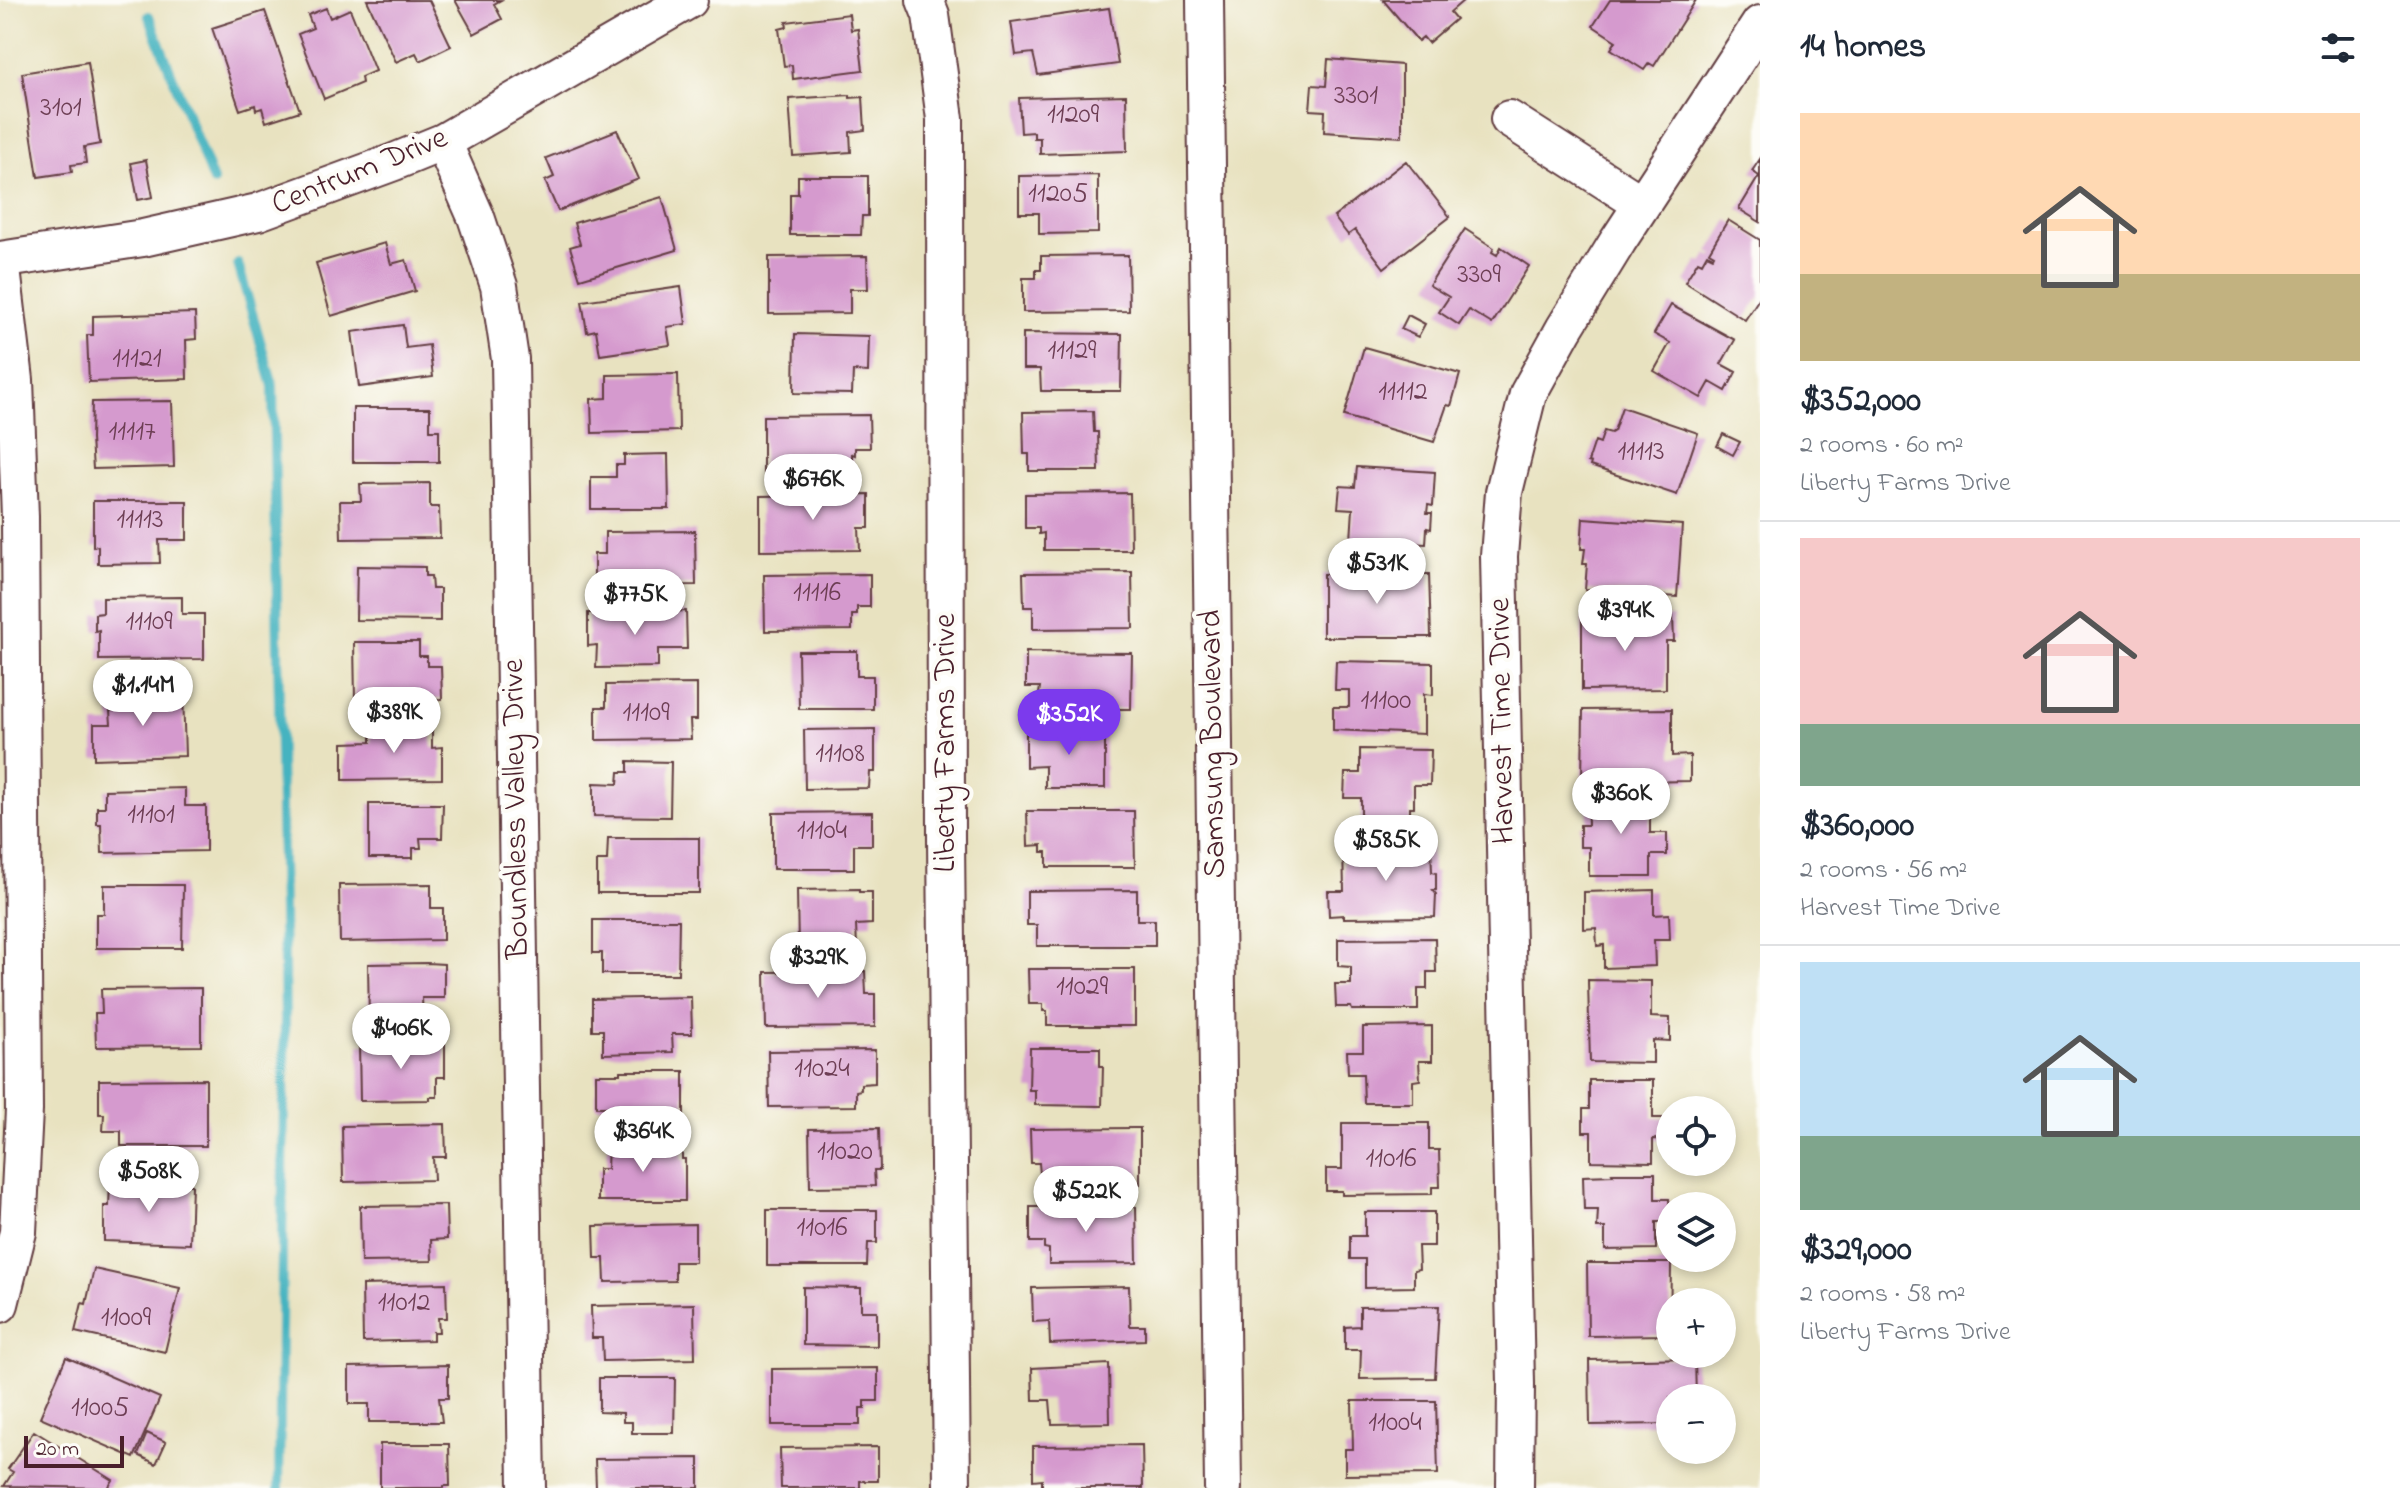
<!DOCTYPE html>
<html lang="en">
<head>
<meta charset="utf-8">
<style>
	:root { --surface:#fff; --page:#f6f6f7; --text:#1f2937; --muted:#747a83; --line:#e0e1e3; --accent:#7c3aed }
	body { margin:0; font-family:"Indie Flower",sans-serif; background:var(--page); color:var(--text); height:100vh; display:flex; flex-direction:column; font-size:30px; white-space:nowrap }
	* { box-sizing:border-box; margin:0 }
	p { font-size:26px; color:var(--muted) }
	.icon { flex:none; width:44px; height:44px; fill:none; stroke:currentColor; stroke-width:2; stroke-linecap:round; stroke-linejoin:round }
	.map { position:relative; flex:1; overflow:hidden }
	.sheet { display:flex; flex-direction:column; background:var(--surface); width:640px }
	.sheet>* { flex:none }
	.tools { position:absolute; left:1656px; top:1096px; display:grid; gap:16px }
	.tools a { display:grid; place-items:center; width:80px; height:80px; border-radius:50%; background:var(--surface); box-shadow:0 4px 12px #0003; font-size:40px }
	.scale { position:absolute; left:24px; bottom:20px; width:100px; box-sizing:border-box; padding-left:8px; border:4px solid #4a1f2b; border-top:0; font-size:22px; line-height:28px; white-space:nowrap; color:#4a1f2b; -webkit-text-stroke:6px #fdfcf7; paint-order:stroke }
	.price { position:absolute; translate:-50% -68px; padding:0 18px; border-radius:28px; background:#fff; color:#222; font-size:26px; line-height:52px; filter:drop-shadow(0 2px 4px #0008) }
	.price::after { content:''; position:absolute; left:50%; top:48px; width:24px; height:18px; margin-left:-12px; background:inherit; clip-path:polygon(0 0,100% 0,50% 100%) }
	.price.current { background:var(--accent); color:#fff }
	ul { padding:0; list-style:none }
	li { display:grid; align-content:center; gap:16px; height:424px; padding:0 40px }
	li+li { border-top:2px solid var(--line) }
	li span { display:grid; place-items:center; height:248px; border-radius:0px; color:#555 }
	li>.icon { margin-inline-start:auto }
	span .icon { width:144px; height:144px; fill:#fffc; stroke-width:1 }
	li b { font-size:34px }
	h2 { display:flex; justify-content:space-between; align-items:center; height:96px; padding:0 40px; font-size:34px }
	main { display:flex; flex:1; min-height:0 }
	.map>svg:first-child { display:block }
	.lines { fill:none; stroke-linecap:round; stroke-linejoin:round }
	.stream { stroke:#44b3c0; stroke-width:10 }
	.building { fill:#d59ace }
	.minor-casing { stroke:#623c41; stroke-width:40 }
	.minor { stroke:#fff; stroke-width:36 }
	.labels { text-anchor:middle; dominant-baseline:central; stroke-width:8; stroke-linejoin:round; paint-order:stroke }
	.number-label { font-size:28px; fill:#6d3e54 }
	.street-label { font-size:32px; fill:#4a1f2b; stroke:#fdfcf7 }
</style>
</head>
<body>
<main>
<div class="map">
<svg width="1760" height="1488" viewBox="0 0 1760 1488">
	<rect width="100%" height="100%" fill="#fdfcf7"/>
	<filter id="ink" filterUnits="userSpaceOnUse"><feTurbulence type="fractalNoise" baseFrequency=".0125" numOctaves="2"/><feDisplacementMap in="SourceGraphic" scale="16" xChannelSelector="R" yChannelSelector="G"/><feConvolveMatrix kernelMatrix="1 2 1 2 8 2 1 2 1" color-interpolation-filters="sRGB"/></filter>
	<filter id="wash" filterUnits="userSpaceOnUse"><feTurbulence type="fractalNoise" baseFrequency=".006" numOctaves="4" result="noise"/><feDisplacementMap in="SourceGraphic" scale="32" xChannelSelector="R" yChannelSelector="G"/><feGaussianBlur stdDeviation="1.8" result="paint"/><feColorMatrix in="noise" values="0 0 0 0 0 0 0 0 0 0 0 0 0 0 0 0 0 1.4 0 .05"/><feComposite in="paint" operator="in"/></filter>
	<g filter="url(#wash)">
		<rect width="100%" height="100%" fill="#e8e2c0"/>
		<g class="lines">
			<!-- stream -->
			<path class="stream" d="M149,16L213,181
				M238,264L273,386L285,1018L279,1488"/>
		</g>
		<g id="blocks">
			<!-- building -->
			<path class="building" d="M367,0H429L451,46L420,61L416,53L396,62Z
				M455,0H501L494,4L502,19L474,34Z
				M1383,0H1464L1450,12L1456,19L1428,43L1423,37L1418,41Z
				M1610,0H1696L1654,66L1649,63L1644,70L1611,49L1616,41L1593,26Z
				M326,8L330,18L350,9L375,71L361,77L362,83L324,99L298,34L313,28L308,15Z
				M1109,8L1118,64L1038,75L1033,53L1016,55L1011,22Z
				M265,11L300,111L266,122L262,108L256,110L255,105L240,110L212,28Z
				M849,14L851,30L858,29L863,70L793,79L792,65L784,66L779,29L787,27L786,22Z
				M1328,59L1402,65V137L1324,132L1325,111L1310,110L1312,85L1326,86Z
				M88,62L100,144L84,147L86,163L71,165L72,172L38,177L22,73Z
				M850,95V98L863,97L865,130L850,132L851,152L793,156L789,99Z
				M1126,95L1127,151L1040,154V138H1034V132L1021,133L1019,98Z
				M617,130L639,179L558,211L545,181L554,177L546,158Z
				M1760,159V222L1739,209L1759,176L1752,171Z
				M146,160L153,197L138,200L131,163Z
				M1406,161L1450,217L1384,268L1355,230L1348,235L1334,217Z
				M1098,175V233L1039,234V213H1019V176Z
				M798,176H868V216H862L861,235H790V194H798Z
				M662,197L677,250L580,279L570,247L580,244L574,223Z
				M1728,220L1760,240V297L1745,320L1685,282L1698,261L1702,263L1707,254L1713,257L1714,255L1709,252Z
				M1465,229L1494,248L1492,252L1497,255L1501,247L1529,266L1492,324L1469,310L1459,325L1439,312L1449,297L1429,285Z
				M385,243L391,264L406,260L415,291L331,316L316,263Z
				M1128,255L1129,311L1023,312V278H1036V270H1041V256Z
				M867,256L868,289H850V313L769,314V257Z
				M681,287L686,324L667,327L670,345L600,355L596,330L587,332L582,301Z
				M1671,305L1735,340L1721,364L1736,372L1726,391L1710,382L1701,398L1654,371L1670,343L1654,334Z
				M195,313L196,339L186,340L187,379L89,382L87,335H93V316Z
				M1408,315L1425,324L1418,337L1401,329Z
				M403,325L406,348L429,345L433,377L359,387L352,332Z
				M1023,333L1122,334L1121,391H1041L1040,369H1023Z
				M795,334L869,336L868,372L853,371L852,394L794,393Z
				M1364,347L1460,374L1451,406L1447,405L1434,442L1344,416Z
				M678,374L679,431L592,433L591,399L607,398V375Z
				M172,401L174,467L93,469L91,439L92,402Z
				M1622,407L1698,433L1677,495L1590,466L1591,463L1588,462L1595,441L1600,443L1604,431L1611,433L1614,431Z
				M353,408H430V430H439V462H353Z
				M1093,411L1094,432H1098L1099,471H1029V454H1024L1023,412Z
				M869,415L870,448H855V455L852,454V472H763V416Z
				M1723,434L1740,442L1733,455L1717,446Z
				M668,454L669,509H591V477H616V465H624V455Z
				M1357,467L1435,472L1433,506L1428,505L1427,513H1432L1431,529L1427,528L1426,544L1351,540L1353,509L1338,508L1340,486L1355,487Z
				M430,483V507H439L440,538L341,539L340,501H361L360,484Z
				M1130,493L1131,550H1044V533L1039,534V528H1025V494Z
				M869,494V528H859L860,550L760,551V496Z
				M93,501H187V540H159L160,563L98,564V546L93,547Z
				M1583,518L1682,525L1677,597L1585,590L1587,564H1583L1585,549H1581Z
				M695,531L696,585L594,586V554H605V532Z
				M357,566L425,567V576H431L432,589H440V621L356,620Z
				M1132,572L1133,628L1033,629V607H1024L1023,573Z
				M870,574V607H857V615H852V630L765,631L764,575Z
				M1323,574H1429L1431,637H1323Z
				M182,597V614H204V659L99,660V630L95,631V614L103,613V598Z
				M686,611L687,649H658V667L596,668L597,645L588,646V613Z
				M1673,617L1674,641H1666V689L1582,690V618Z
				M354,642H419V656H427V666H441L442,699L355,700Z
				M798,651H857V676H873V709H799Z
				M1026,652L1132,653L1131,709H1044V694H1039L1040,687H1026Z
				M1336,661L1433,663V695L1424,694V734L1333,730V707H1349V690H1335Z
				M697,684V720H690L691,739L596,740V707H606V685Z
				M183,692L185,756L94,759V724H111L110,711L117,710L116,695Z
				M1672,709V756L1690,755V781L1582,783L1583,710Z
				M432,724V748L442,747V779L343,780V743L371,742V725Z
				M875,729V772H870L869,788L805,789L804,730Z
				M1105,729V788H1045V766L1026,767V734H1042L1041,730Z
				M1360,749L1431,750L1430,785H1414V807H1410V826L1361,825V798H1344L1345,773H1360Z
				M628,761L671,762L670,817L594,816V783L618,784L619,772H628Z
				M185,788V806H206V851L102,853L101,824H97V807H105V790Z
				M1587,795H1650V833H1667V855H1651V876H1589V847H1580V825H1588Z
				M369,804H443L442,838H420L421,848H413V858H369Z
				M1027,811H1134L1135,867H1047V852H1042V845L1028,846Z
				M872,812V845H854V869H773V813Z
				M608,838H699V893H597V861H607Z
				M1431,845L1432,872L1436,873V890H1433L1436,894L1435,917L1344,918V915L1329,916L1328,891H1344L1343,846Z
				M431,884V908H443V940L340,942L339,885Z
				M104,885H183L182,948H96V914H104Z
				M859,889V892H872V924L856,925L857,948H798L797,890Z
				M1137,890V920H1155V946H1037V925H1027V891Z
				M1654,890V915L1669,914L1670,940H1654L1655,966L1604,968V945L1597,946L1596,928L1584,929V892Z
				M593,920H679L678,974H602V953H593Z
				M1435,938L1436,972H1427V989H1418V1010H1352L1351,1007H1336L1335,984H1351V967L1338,966V939Z
				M427,963L444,964V998H422L423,1019L369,1020L368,964Z
				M1028,969H1135V1026H1047V1011H1043V1004H1029Z
				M865,971L866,994H875V1027L766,1028L765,972Z
				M1588,980L1651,981V1017L1670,1018V1041L1653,1040V1063L1590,1062Z
				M201,988V1046L96,1047L95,1013H102L101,989Z
				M691,997L692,1034H672L673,1052L603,1054V1030H592V999Z
				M1432,1026V1061H1419L1420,1080L1413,1081V1103H1364L1363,1074H1348L1347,1051H1363V1027Z
				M435,1043L445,1044V1077H437V1097H430V1100L360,1101L359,1044Z
				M1030,1048H1100V1066H1103L1102,1106L1035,1105V1090H1029Z
				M875,1050V1083L861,1084V1090L856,1091V1106L769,1107L768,1051Z
				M620,1071H684V1128H612L611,1107H596V1074H620Z
				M206,1079V1146H121V1131H103L104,1114H99V1080Z
				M1589,1080H1653V1118H1670V1140L1653,1139V1162L1591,1161V1132H1583V1109H1589Z
				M1342,1123H1429V1150H1439L1440,1187H1432V1194L1342,1195V1191H1326V1169H1342Z
				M445,1124L446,1157H433L434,1180L343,1182L342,1126Z
				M879,1128L880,1170H874L875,1186L810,1187L809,1129Z
				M1134,1128H1140V1184L1041,1185L1039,1163H1031L1030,1129Z
				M608,1145H682V1159H685V1201H598V1169H607Z
				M1612,1173H1655V1199H1669L1670,1222H1656V1249L1605,1250V1228H1597L1598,1210H1584L1583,1176L1613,1175Z
				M110,1183L192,1185L190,1244L104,1241V1206H109Z
				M446,1205L447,1239L431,1240L432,1261L361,1262L360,1206Z
				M1030,1207H1136L1137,1263L1049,1264V1249L1044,1248V1242H1030Z
				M767,1210H877V1243H868L867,1266H767Z
				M1365,1212H1434V1246H1418L1419,1269L1414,1270V1287L1365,1288V1259H1350V1236H1365Z
				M695,1224V1262H675V1281L605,1282L604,1258H595L594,1226Z
				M1587,1263H1671L1670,1335L1588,1336Z
				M94,1269L180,1288L165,1352L75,1332L82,1303L86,1304Z
				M446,1283L447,1318H438L439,1332H433V1340L363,1342L362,1285Z
				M1129,1286L1130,1326H1145V1340L1050,1344L1049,1321L1033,1322L1032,1288Z
				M803,1287L861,1288V1311H877V1346L803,1345Z
				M694,1304L695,1359L603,1361L602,1338H592L591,1306Z
				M1439,1306L1435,1378L1360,1379L1361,1350H1345V1327L1360,1326V1307Z
				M66,1357L160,1398L134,1458L40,1417Z
				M1695,1358L1696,1398H1670V1424L1590,1425L1589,1360Z
				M1109,1364L1110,1423L1052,1424L1050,1400H1033L1032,1368Z
				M448,1365V1398H439L442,1422H369V1404H349V1367Z
				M878,1368V1401H865V1408H860V1425H772V1369Z
				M599,1378H675L674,1433H632V1422H623V1413L599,1412Z
				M1352,1401H1436L1438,1474L1345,1475V1449H1353Z
				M34,1431L113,1480L108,1488L4,1486L13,1472L8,1469Z
				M147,1433L166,1442L156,1464L138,1455Z
				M380,1444H449L450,1486H444V1488H380Z
				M1142,1445L1143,1488H1042V1479L1033,1480V1446Z
				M878,1447V1481H860V1488H781L780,1448Z
				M699,1458V1488H596L595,1459Z"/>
		</g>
	</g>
	<g filter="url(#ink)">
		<use href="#blocks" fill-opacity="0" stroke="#623c41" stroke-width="2"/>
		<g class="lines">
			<!-- minor casing -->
			<g class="minor-casing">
				<path id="minor" d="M925,0L931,15L945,119L946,838L952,1488
					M1205,0L1223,1488
					M1509,119L1642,204
					M443,142L476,217L499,286L510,359L527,1488
					M0,260L143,238L258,212L394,162L443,142L689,0
					M0,1304L18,1232L24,1110L20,517L15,380L1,260
					M1515,1488L1516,1384L1499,556L1504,492L1528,394L1564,329L1618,241L1760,24"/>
			</g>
			<!-- minor -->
			<use href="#minor" class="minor"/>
		</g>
	</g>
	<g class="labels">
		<!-- number labels -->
		<g class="number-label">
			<text x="1356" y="96">3301</text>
			<text x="61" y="108">3101</text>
			<text x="1073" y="115">11209</text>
			<text x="1058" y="194">11205</text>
			<text x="1479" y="275">3309</text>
			<text x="1072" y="351">11129</text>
			<text x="137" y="359">11121</text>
			<text x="1403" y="392">11112</text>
			<text x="132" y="432">11117</text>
			<text x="1641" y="452">11113</text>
			<text x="140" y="520">11113</text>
			<text x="817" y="593">11116</text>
			<text x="149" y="622">11109</text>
			<text x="1386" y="701">11100</text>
			<text x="646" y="713">11109</text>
			<text x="840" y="754">11108</text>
			<text x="151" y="815">11101</text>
			<text x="822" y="831">11104</text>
			<text x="1082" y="987">11029</text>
			<text x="822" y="1069">11024</text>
			<text x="845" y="1152">11020</text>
			<text x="1391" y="1159">11016</text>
			<text x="822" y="1228">11016</text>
			<text x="404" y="1303">11012</text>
			<text x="126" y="1318">11009</text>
			<text x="100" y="1408">11005</text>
			<text x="1395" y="1423">11004</text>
		</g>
		<!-- street labels -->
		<g class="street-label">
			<text transform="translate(360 172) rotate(-22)">Centrum Drive</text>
			<text transform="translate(1503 721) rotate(-91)">Harvest Time Drive</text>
			<text transform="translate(946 743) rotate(-90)">Liberty Farms Drive</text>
			<text transform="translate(1214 744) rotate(-91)">Samsung Boulevard</text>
			<text transform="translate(517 809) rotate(-91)">Boundless Valley Drive</text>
		</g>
	</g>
</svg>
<div class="tools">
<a><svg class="icon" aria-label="locate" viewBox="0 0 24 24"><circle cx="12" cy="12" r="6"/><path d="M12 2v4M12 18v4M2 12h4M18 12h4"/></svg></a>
<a><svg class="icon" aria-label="layers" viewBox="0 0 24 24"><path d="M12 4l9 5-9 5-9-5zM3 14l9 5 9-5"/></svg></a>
<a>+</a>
<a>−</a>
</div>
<div class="scale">20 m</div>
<b class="price" style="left:813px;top:522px">$676K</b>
<b class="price" style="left:1377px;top:606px">$531K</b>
<b class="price" style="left:635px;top:637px">$775K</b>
<b class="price" style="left:1625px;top:653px">$394K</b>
<b class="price" style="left:143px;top:728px">$1.14M</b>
<b class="price" style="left:394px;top:755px">$389K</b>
<b class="price current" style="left:1069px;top:757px">$352K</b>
<b class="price" style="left:1621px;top:836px">$360K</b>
<b class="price" style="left:1386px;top:883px">$585K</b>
<b class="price" style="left:818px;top:1000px">$329K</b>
<b class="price" style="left:401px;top:1071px">$406K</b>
<b class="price" style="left:643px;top:1174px">$364K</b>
<b class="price" style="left:149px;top:1214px">$508K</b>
<b class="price" style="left:1086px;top:1234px">$522K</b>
</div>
<section class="sheet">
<h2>14 homes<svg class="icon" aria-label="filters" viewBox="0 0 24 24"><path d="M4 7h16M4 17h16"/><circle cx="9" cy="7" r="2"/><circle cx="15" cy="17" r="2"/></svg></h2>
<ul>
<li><span style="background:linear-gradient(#ffd9b3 65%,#c2b280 0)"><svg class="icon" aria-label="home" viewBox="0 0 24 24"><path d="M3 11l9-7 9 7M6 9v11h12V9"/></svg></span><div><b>$352,000</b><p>2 rooms · 60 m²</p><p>Liberty Farms Drive</p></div></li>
<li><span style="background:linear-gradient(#f6c9c9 75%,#7fa58c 0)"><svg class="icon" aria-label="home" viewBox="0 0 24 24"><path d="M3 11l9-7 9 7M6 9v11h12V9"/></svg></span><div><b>$360,000</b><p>2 rooms · 56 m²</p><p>Harvest Time Drive</p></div></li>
<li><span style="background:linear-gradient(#bfe0f5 70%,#7fa58c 0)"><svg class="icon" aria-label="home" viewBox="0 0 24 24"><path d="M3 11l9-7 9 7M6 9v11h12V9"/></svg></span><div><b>$329,000</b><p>2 rooms · 58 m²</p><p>Liberty Farms Drive</p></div></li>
</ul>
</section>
</main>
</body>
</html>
